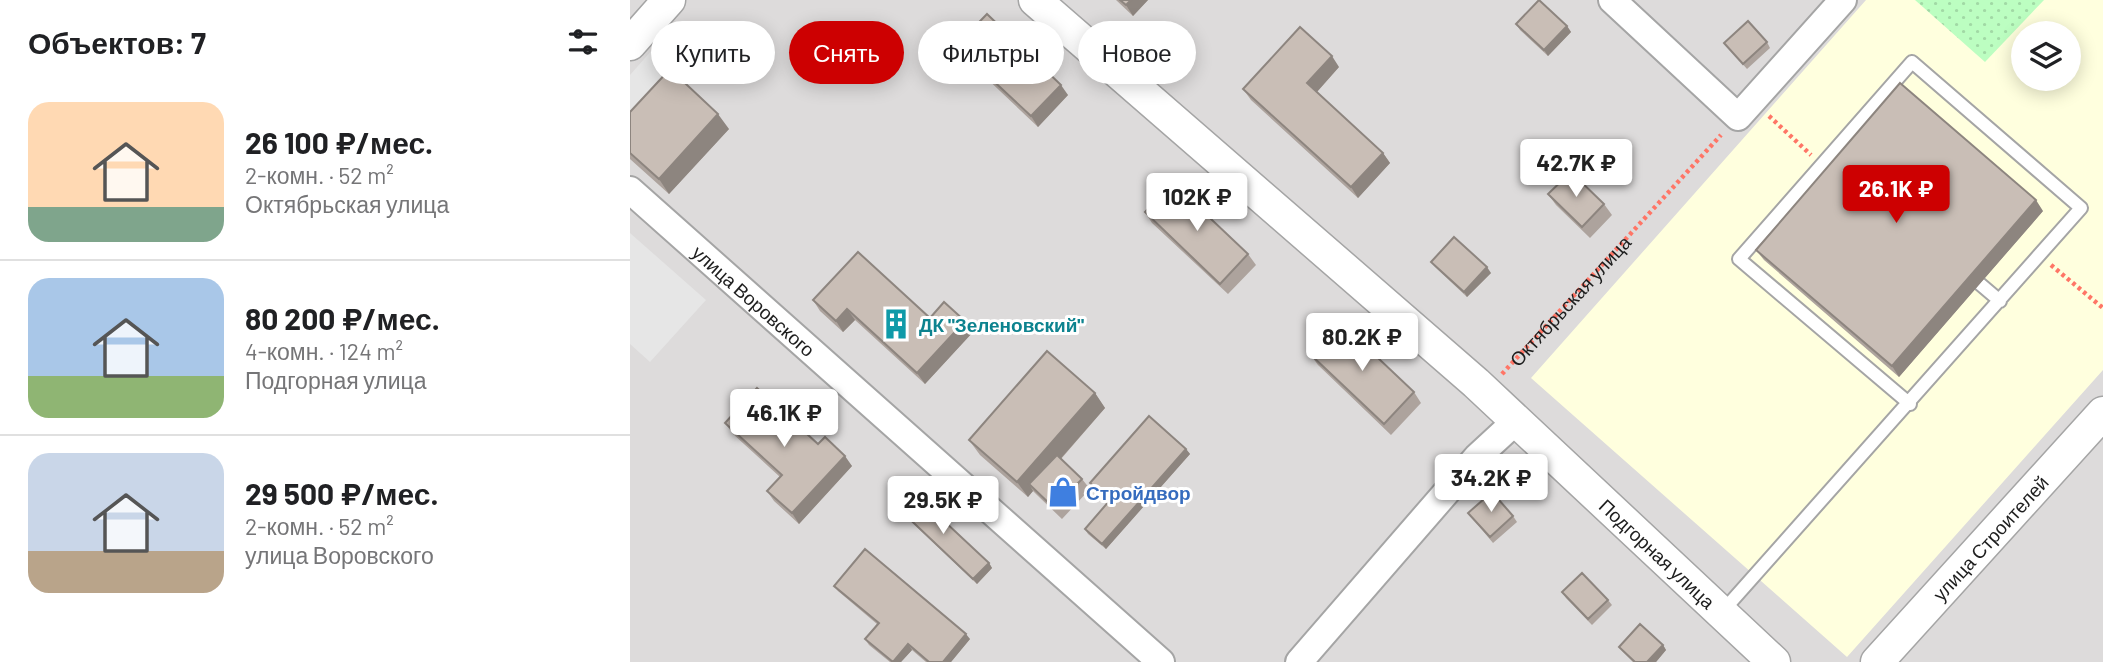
<!DOCTYPE html>
<html lang="ru">
<head>
<meta charset="utf-8">
<style>
	:root { --surface:#fff; --page:#f2f2f2; --text:#202124; --muted:#757577; --line:#e0e0e0; --accent:#cd0001 }
	body { margin:0; font-family:Barlow,sans-serif; background:var(--page); color:var(--text); height:100vh; display:flex; flex-direction:column; font-size:26px; white-space:nowrap }
	* { box-sizing:border-box; margin:0 }
	p { font-size:23px; color:var(--muted) }
	.icon { flex:none; width:38px; height:38px; fill:none; stroke:currentColor; stroke-width:2; stroke-linecap:round; stroke-linejoin:round }
	.map { position:relative; flex:1; overflow:hidden }
	.panel { display:flex; flex-direction:column; background:var(--surface); width:630px }
	.panel>* { flex:none }
	.hud { position:absolute; left:21px; top:21px; width:665px; height:63px; display:flex; gap:14px }
	.buttons { position:absolute; left:1381px; top:21px; display:grid; gap:14px }
	.buttons a { display:grid; place-items:center; width:70px; height:70px; border-radius:50%; background:var(--surface); box-shadow:0 4px 18px #0003; font-size:35px }
	.price { position:absolute; translate:-50% -60px; padding:0 16px; border-radius:7px; background:#fff; color:#222; font-size:23px; line-height:46px; filter:drop-shadow(0 2px 4px #0008) }
	.price::after { content:''; position:absolute; left:50%; top:42px; width:21px; height:16px; margin-left:-10px; background:inherit; clip-path:polygon(0 0,100% 0,50% 100%) }
	.price.active { background:var(--accent); color:#fff }
	ul { padding:0; list-style:none }
	li { display:flex; align-items:center; gap:21px; height:175px; padding:0 28px }
	li+li { border-top:2px solid var(--line) }
	li span { display:grid; place-items:center; flex:none; width:196px; height:140px; border-radius:21px; color:#555 }
	li>.icon { margin-inline-start:auto }
	span .icon { width:84px; height:84px; fill:#fffc; stroke-width:1 }
	li b { font-size:30px }
	h2 { display:flex; justify-content:space-between; align-items:center; height:84px; padding:0 28px; font-size:30px }
	.tag { padding:0 24px; border-radius:32px; background:var(--surface); box-shadow:0 4px 18px #0003; font-size:24px; line-height:63px }
	.tag.active { background:var(--accent); color:#fff }
	main { display:flex; flex:1; min-height:0 }
	.map>svg:first-child { display:block }
	.residential { fill:#dddbdb; fill-rule:evenodd }
	.education { fill:#ffffde; fill-rule:evenodd }
	.park { fill:url(#park-dots) }
	.parking { fill:#e6e6e6 }
	.lines { fill:none; stroke-linecap:round; stroke-linejoin:round }
	.service-casing { stroke:#a5a5a5; stroke-width:16 }
	.minor-casing { stroke:#a5a5a5; stroke-width:30 }
	.tertiary-casing { stroke:#a5a5a5; stroke-width:35 }
	.path { stroke:#ff7566; stroke-width:4.5; stroke-dasharray:3.5 3.5; stroke-linecap:butt }
	.service { stroke:#fff; stroke-width:12 }
	.minor { stroke:#fff; stroke-width:26 }
	.tertiary { stroke:#fff; stroke-width:32 }
	.wall { fill:#ada39d }
	.shaded-wall { fill:#8d857f }
	.building { fill:#c9beb6; stroke:#8d857f; stroke-width:2 }
	.labels { text-anchor:middle; dominant-baseline:central; stroke-width:6; stroke-linejoin:round; paint-order:stroke }
	.street-label { font-size:19px; fill:#1e1e1e; stroke:#fff }
	.culture-label { font-size:19px; font-weight:bold; fill:#0d838f; stroke:#fff; text-anchor:start }
	.shop-label { font-size:19px; font-weight:bold; fill:#366cbe; stroke:#fff; text-anchor:start }
</style>
</head>
<body>
<main>
<section class="panel">
<h2>Объектов: 7<svg class="icon" aria-label="filters" viewBox="0 0 24 24"><path d="M4 7h16M4 17h16"/><circle cx="9" cy="7" r="2"/><circle cx="15" cy="17" r="2"/></svg></h2>
<ul>
<li><span style="background:linear-gradient(#ffd9b3 75%,#7fa58c 0)"><svg class="icon" aria-label="home" viewBox="0 0 24 24"><path d="M3 11l9-7 9 7M6 9v11h12V9"/></svg></span><div><b>26 100 ₽/мес.</b><p>2-комн. · 52 m²</p><p>Октябрьская улица</p></div></li>
<li><span style="background:linear-gradient(#a9c7e8 70%,#8fb573 0)"><svg class="icon" aria-label="home" viewBox="0 0 24 24"><path d="M3 11l9-7 9 7M6 9v11h12V9"/></svg></span><div><b>80 200 ₽/мес.</b><p>4-комн. · 124 m²</p><p>Подгорная улица</p></div></li>
<li><span style="background:linear-gradient(#c9d6e8 70%,#b9a48a 0)"><svg class="icon" aria-label="home" viewBox="0 0 24 24"><path d="M3 11l9-7 9 7M6 9v11h12V9"/></svg></span><div><b>29 500 ₽/мес.</b><p>2-комн. · 52 m²</p><p>улица Воровского</p></div></li>
</ul>
</section>
<div class="map">
<svg width="1473" height="662" viewBox="0 0 1473 662">
	<defs>
		<pattern id="park-dots" width="8" height="8" patternUnits="userSpaceOnUse" patternTransform="scale(1.75)"><rect width="8" height="8" fill="#bcfec1"/><path d="M2 2h.1M6 6h.1" fill="none" stroke="#a1d9a5" stroke-width="1.8" stroke-linecap="round"/></pattern>
	</defs>
	<rect width="100%" height="100%" fill="#f0ece3"/>
	<!-- residential -->
	<path class="residential" d="M0,0H1473V662H0ZM1393,33H1438V79H1393Z"/>
	<!-- education -->
	<path class="education" d="M1236,0H1473V370L1217,657L901,378ZM1393,33H1438V79H1393Z"/>
	<!-- park -->
	<path class="park" d="M1285,0H1414L1355,62Z"/>
	<!-- parking -->
	<path class="parking" d="M36,34L45,52L59,66L0,129V75Z
		M0,233L76,300L20,362L0,344Z"/>
	<g class="lines">
		<!-- service casing -->
		<g class="service-casing">
			<path id="service" d="M1350,284L1370,301
				M1092,612L1451,208L1282,62L1109,259L1280,404"/>
		</g>
		<!-- minor casing -->
		<g class="minor-casing">
			<g id="minor">
				<path d="M982,0L1108,117L1213,0"/>
				<path id="s2" d="M0,190L531,662"/>
				<path d="M669,662L847,457L886,421"/>
			</g>
		</g>
		<!-- tertiary casing -->
		<g class="tertiary-casing">
			<g id="tertiary">
				<path id="s3" d="M405,0L846,383L1144,662"/>
				<path d="M0,44L39,0"/>
				<path id="s4" d="M1247,662L1473,413"/>
			</g>
		</g>
		<!-- path -->
		<g class="path">
			<path d="M1139,116L1181,155"/>
			<path d="M1421,265L1473,308"/>
			<path id="s1" d="M872,374L1091,135"/>
		</g>
		<!-- service -->
		<use href="#service" class="service"/>
		<!-- minor -->
		<use href="#minor" class="minor"/>
		<!-- tertiary -->
		<use href="#tertiary" class="tertiary"/>
	</g>
	<!-- wall -->
	<path class="wall" d="M486,0H518L503,16Z
		M886,24L937,26L941,32L918,56L890,30Z
		M1137,42L1140,48L1117,69L1094,43Z
		M326,46L438,95L408,127L334,57Z
		M709,67L687,92L753,153L760,163L728,198L621,100L613,89Z
		M0,112L99,129L39,194L0,159Z
		M918,194L974,204L982,215L960,238L926,205Z
		M1413,211L1269,377L1134,260L1126,250Z
		M515,212L618,254L626,265L598,294L522,223Z
		M801,262L861,273L837,297L805,267Z
		M183,300L300,318L343,332L295,384L225,320L213,332L190,311Z
		M680,354L784,392L791,403L761,435L688,365Z
		M465,393L475,408L431,459L452,479L460,489L432,519L407,495L403,491L398,497L350,455L339,440Z
		M95,423L188,444L222,466L169,524L144,501L137,491L150,477L103,434Z
		M556,449L560,454L476,549L458,534L455,529L479,502L464,488L460,483Z
		M268,508L359,563L362,568L347,584L272,513Z
		M838,513L883,516L887,522L863,543Z
		M204,586L340,639L321,662H296L282,650L271,662H260L239,645L235,639L247,624L208,591Z
		M932,592L978,600L982,605L962,625L936,598Z
		M1033,645L1036,650L1026,662H1003L993,652L989,647Z"/>
	<!-- shaded-wall -->
	<path class="shaded-wall" d="M501,0H518L503,16L496,5Z
		M937,26L941,32L918,56L914,50Z
		M702,56L709,67L685,94L677,83Z
		M431,85L438,95L408,127L401,116Z
		M88,114L99,129L39,194L29,179Z
		M753,153L760,163L728,198L721,187Z
		M1406,200L1413,211L1269,377L1262,366Z
		M857,267L861,273L837,297L834,292Z
		M217,309L225,320L213,332L206,321Z
		M335,321L343,332L295,384L287,373Z
		M465,393L475,408L404,489L399,484L403,491L398,497L387,482Z
		M556,449L560,454L476,549L472,544Z
		M215,456L222,466L169,524L162,513Z
		M359,563L362,568L347,584L343,579Z
		M336,634L340,639L321,662H313Z
		M278,644L282,650L271,662H263Z
		M1033,645L1036,650L1026,662H1017Z"/>
	<!-- building -->
	<path class="building" d="M490,0H501L496,5Z
		M909,0L937,26L914,50L886,24Z
		M357,14L431,85L401,116L326,46Z
		M1118,21L1137,42L1113,64L1094,43Z
		M670,27L702,56L677,83L753,153L721,187L613,89Z
		M40,69L88,114L29,179L0,153V112Z
		M1270,83L1406,200L1262,366L1126,250Z
		M941,172L974,204L952,227L918,194Z
		M543,183L618,254L590,284L515,212Z
		M824,237L857,267L834,292L801,262Z
		M228,252L300,318L314,302L335,321L287,373L217,309L206,321L183,300Z
		M710,322L784,392L754,424L680,354Z
		M417,351L465,393L387,482L339,440Z
		M127,388L188,444L195,437L215,456L162,513L137,491L152,475L95,423Z
		M519,416L556,449L472,544L455,529L480,500L460,483Z
		M427,455L452,479L424,508L399,484Z
		M283,492L359,563L343,579L268,508Z
		M862,492L883,516L860,537L838,513Z
		M235,549L336,634L313,662H299L278,644L263,662L235,639L249,623L204,586Z
		M952,573L978,600L958,619L932,592Z
		M1010,624L1033,645L1017,662H1005L989,647Z"/>
	<!-- icons -->
	<defs>
		<g id="building-bare" transform="scale(2.415)"><path d="M-4-6H4V6H1V3H-1V6H-4ZM-2.5-4.3h1.7v1.8h-1.7ZM.8-4.3h1.7v1.8H.8ZM-2.5-1h1.7V.8h-1.7ZM.8-1h1.7V.8H.8Z" fill="#0f9aa8" stroke="#fff" stroke-width="2.5" paint-order="stroke"/></g>
		<g id="shop-bare" transform="scale(2.415)"><path d="M-5-2.5h2.3a2.7 3.5 0 0 1 5.4 0H5L5.5 6h-11ZM-1.5-2.5h3a1.5 2.3 0 0 0-3 0Z" fill="#3f7fe0" stroke="#fff" stroke-width="2.5" paint-order="stroke"/></g>
	</defs>
	<g fill-rule="evenodd">
		<use href="#building-bare" x="266" y="324"/>
		<use href="#shop-bare" x="433" y="492"/>
	</g>
	<g class="labels">
		<!-- street labels -->
		<g class="street-label">
			<text stroke="none"><textPath href="#s2" startOffset="166">улица Воровского</textPath></text>
			<text stroke="none"><textPath href="#s1" startOffset="100">Октябрьская улица</textPath></text>
			<text stroke="none"><textPath href="#s4" startOffset="168">улица Строителей</textPath></text>
			<text stroke="none"><textPath href="#s3" startOffset="833">Подгорная улица</textPath></text>
		</g>
		<!-- culture labels -->
		<g class="culture-label">
			<text x="289" y="324">ДК "Зеленовский"</text>
		</g>
		<!-- shop labels -->
		<g class="shop-label">
			<text x="456" y="492">Стройдвор</text>
		</g>
	</g>
</svg>
<div class="buttons">
<a><svg class="icon" aria-label="layers" viewBox="0 0 24 24"><path d="M12 4l9 5-9 5-9-5zM3 14l9 5 9-5"/></svg></a>
</div>
<b class="price" style="left:946px;top:199px">42.7K ₽</b>
<b class="price active" style="left:1266px;top:225px">26.1K ₽</b>
<b class="price" style="left:567px;top:233px">102K ₽</b>
<b class="price" style="left:732px;top:373px">80.2K ₽</b>
<b class="price" style="left:154px;top:449px">46.1K ₽</b>
<b class="price" style="left:861px;top:514px">34.2K ₽</b>
<b class="price" style="left:313px;top:536px">29.5K ₽</b>
<div class="hud">
<a class="tag">Купить</a>
<a class="tag active">Снять</a>
<a class="tag">Фильтры</a>
<a class="tag">Новое</a>
</div>
</div>
</main>
</body>
</html>
